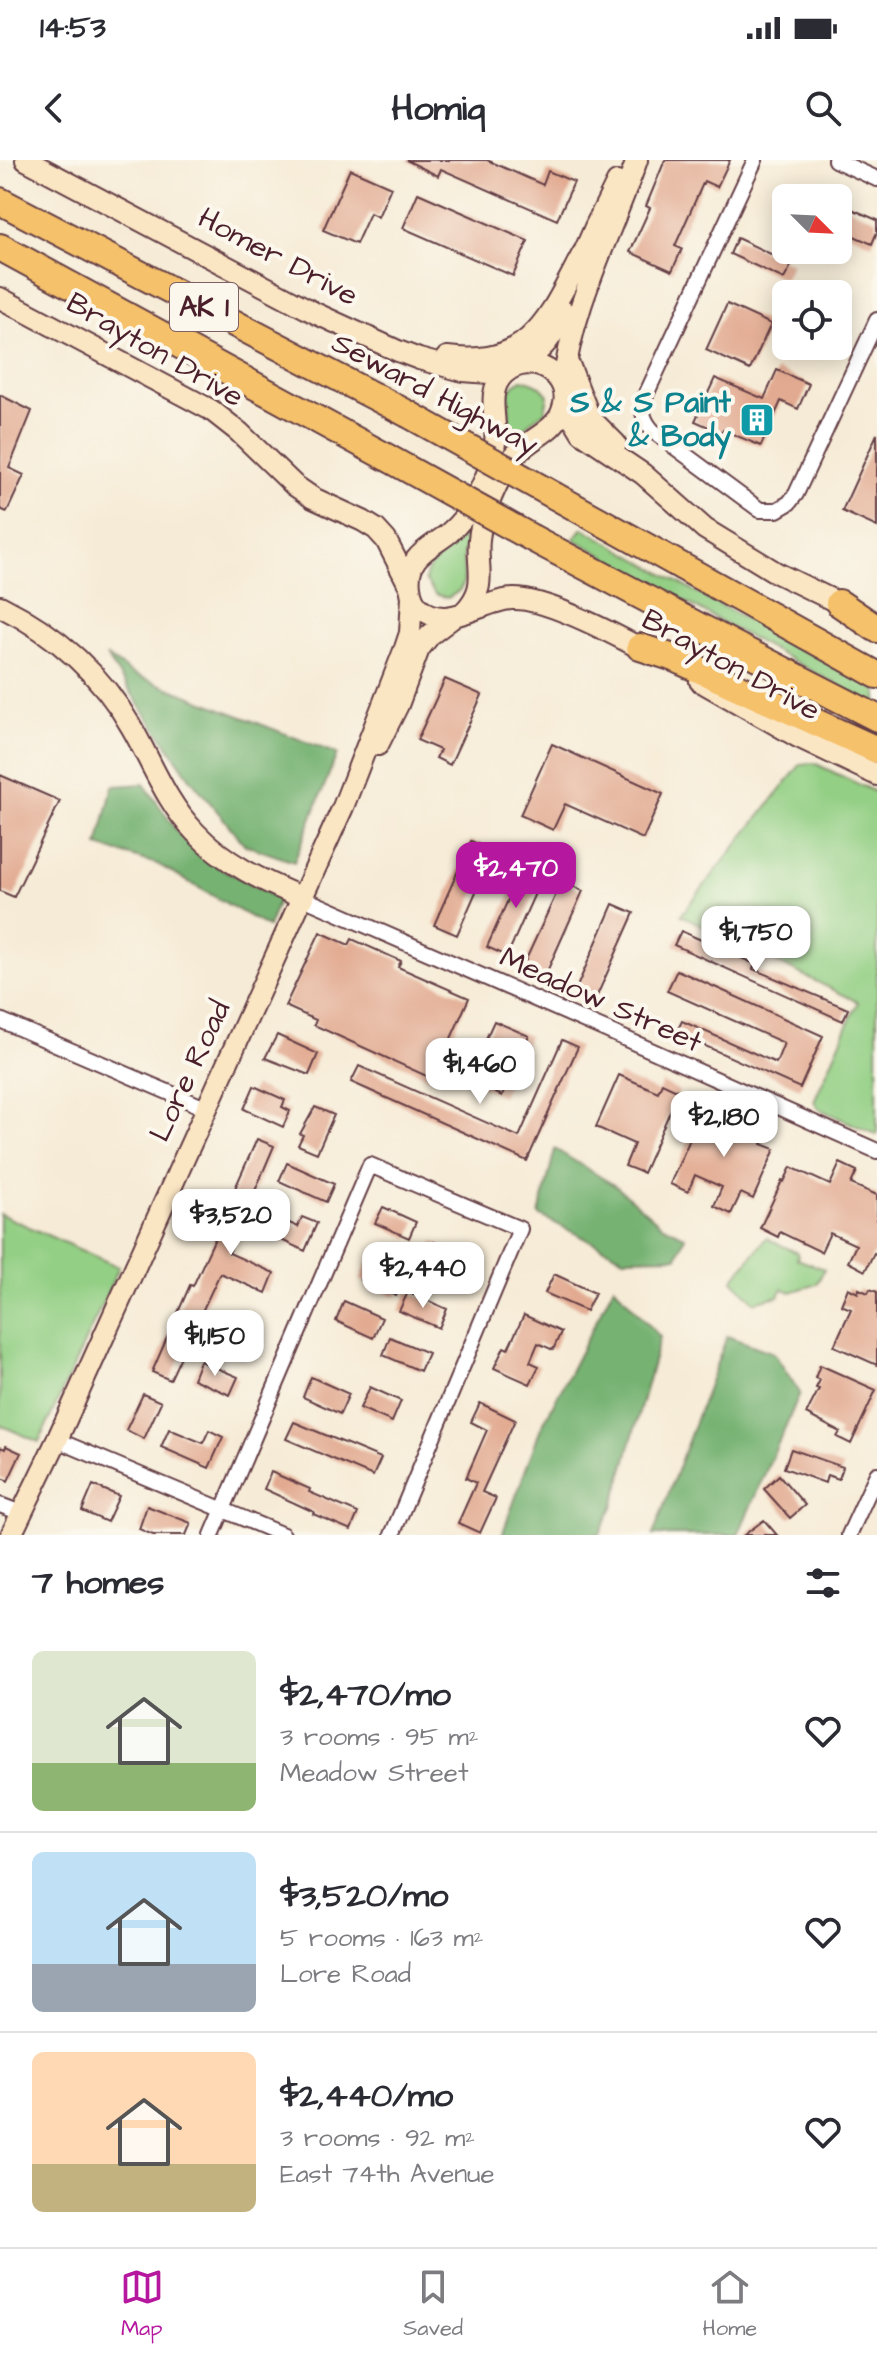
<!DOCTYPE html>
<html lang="en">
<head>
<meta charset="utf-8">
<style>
	:root { --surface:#fff; --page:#f7f7f7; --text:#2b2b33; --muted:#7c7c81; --line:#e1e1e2; --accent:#b5179e }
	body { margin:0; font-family:"Architects Daughter",sans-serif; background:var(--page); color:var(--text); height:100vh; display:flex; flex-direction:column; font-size:30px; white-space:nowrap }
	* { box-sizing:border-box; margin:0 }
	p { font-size:26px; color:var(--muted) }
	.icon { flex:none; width:44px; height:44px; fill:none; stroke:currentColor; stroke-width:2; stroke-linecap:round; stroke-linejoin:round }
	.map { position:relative; height:1375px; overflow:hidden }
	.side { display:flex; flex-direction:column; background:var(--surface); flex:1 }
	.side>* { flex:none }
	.needle { width:52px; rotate:114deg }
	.buttons { position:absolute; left:772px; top:24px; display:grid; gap:16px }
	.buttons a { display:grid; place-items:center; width:80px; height:80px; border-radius:12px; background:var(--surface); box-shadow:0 4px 20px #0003; font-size:40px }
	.price { position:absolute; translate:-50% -68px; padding:0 18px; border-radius:16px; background:#fff; color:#222; font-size:26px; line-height:52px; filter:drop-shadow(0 2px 4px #0008) }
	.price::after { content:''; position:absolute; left:50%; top:48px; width:24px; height:18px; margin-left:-12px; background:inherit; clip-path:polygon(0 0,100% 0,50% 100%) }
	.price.selected { background:var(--accent); color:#fff }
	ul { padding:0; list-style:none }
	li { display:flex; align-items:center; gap:24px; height:200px; padding:0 32px }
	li+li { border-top:2px solid var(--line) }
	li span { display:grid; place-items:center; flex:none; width:224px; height:160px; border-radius:12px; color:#555 }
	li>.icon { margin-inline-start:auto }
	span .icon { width:96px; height:96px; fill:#fffc; stroke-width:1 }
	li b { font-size:34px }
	h2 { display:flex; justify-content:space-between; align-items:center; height:96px; padding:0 32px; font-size:34px }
	.status { display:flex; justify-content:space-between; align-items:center; height:56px; padding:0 40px; background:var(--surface); direction:ltr }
	.status svg { height:22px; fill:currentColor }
	header { display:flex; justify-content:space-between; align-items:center; height:104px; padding:0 32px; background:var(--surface); font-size:36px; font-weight:700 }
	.dock { display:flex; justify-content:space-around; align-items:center; height:112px; border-top:2px solid var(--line); background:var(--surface); font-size:22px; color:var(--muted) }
	.dock a { display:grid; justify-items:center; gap:4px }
	.dock .selected { color:var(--accent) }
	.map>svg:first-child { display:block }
	.green { fill:#93cf84; stroke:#6e7758; stroke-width:2 }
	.forest { fill:#76b272; stroke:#60684e; stroke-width:2 }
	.building { fill:#e2aa91 }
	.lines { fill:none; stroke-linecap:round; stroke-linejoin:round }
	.street-casing { stroke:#643e45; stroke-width:18 }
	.secondary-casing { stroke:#643e45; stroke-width:24 }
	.highway-casing { stroke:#643e45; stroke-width:30 }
	.street { stroke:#fff; stroke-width:14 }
	.secondary { stroke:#fbe6c4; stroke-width:20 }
	.highway { stroke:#f5c16b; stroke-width:26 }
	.highway-bridge-casing { stroke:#643e45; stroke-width:30; stroke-linecap:butt }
	.highway-bridge { stroke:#f5c16b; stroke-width:26 }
	.labels { text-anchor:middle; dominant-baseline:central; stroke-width:8; stroke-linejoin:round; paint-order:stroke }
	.shield { fill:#fbf7ec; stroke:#7f6065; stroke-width:2 }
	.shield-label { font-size:28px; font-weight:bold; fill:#4a1f2b }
	.street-label { font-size:30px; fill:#4a1f2b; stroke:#fbf7ec }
	.culture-label { font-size:30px; font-weight:bold; fill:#0d838f; stroke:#fbf7ec; text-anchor:end }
</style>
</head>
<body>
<div class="status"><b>14:53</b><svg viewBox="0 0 49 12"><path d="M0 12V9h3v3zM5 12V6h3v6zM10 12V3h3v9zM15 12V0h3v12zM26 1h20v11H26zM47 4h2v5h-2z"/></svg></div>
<header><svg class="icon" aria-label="back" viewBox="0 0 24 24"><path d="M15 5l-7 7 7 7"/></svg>Homiq<svg class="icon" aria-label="search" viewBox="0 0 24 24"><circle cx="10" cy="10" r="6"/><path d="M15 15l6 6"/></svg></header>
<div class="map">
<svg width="877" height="1375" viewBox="0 0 877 1375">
	<rect width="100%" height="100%" fill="#fbf7ec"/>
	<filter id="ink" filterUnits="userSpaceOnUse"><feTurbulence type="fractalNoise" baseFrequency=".0125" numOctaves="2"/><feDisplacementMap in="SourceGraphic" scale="16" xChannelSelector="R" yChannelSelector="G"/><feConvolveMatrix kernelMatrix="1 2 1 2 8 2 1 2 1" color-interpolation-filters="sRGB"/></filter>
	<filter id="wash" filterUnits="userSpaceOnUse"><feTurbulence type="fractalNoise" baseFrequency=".006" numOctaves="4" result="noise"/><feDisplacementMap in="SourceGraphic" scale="32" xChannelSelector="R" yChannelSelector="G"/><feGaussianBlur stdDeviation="1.8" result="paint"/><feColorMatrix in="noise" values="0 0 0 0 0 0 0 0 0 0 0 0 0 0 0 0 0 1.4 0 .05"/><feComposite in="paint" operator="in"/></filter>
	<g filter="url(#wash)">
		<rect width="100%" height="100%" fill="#f6ebd6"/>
		<!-- green -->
		<path class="green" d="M522,220C534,221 540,225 548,235L545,252L530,262L511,281L508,280C508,264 511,249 508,233L514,225Z
			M583,368L692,430L877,530V546L736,470L574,379Z
			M463,376L468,377C466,383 463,391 463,397C462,418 471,427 447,438L435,434L425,420C429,397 450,395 463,376Z
			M814,603L877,633V975L819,949L814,941L858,842L681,755L801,604Z
			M0,1054L119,1107L39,1282L0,1265Z
			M766,1078L798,1093L797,1099L824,1109L817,1124L791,1132L783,1129L778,1136L754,1142L733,1120Z"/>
		<!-- forest -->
		<path class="forest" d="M106,496L133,514L337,594L294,702L245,685L189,617Z
			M144,624L179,674L206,693L218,707L279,738L268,767L157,704L98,686L113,626Z
			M555,989L617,1027L661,1065L685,1076L677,1097L624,1098L539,1055Z
			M614,1126L660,1177L613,1347L599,1375H502L540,1270Z
			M727,1176L774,1193L800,1233L738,1375H653Z"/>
		<g id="blocks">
			<!-- building -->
			<path class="building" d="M406,0H487L543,25L548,11L574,22L557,60L441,9L438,16Z
				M665,0H730L717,27L704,21L675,86L682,89L672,111L630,92L650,48L646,46Z
				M350,9L391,27L378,57L370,53L356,84L323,70Z
				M418,33L528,81L513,116L403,68Z
				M838,43L877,60V72L872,84L838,69Z
				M737,78L792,104L784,119L730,94Z
				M727,144L771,164L750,210L706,190Z
				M777,210L809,224L798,249L781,241L761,286L723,270L722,273L695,261L715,218L764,239Z
				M0,235L32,251L9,308L24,315L7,352L0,349Z
				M877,274V367L842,351Z
				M445,519L482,535L450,605L436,598L440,590L417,580Z
				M552,584L663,634L643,679L565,644L553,670L520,655Z
				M0,615L60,641L14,737L0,731Z
				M471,681L494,691L457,775L434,765Z
				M524,704L544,713L507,796L487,787Z
				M562,721L583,731L545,816L523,806Z
				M613,744L634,753L596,838L576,829Z
				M681,771L755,804L753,809L848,849L843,861L674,785Z
				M320,772L349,785L352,779L401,801L398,807L469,838L433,919L314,865L316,860L285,846Z
				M677,810L823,876L800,928L676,873L682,861L776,903L784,883L667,831Z
				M494,861L529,876L502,936L467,920Z
				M277,875L318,894L309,915L265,898Z
				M562,880L578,887L527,1001L351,922L359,906L519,977Z
				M619,915L658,932L662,923L679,931L643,1013L625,1006L634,984L596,967Z
				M254,926L285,940L282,947L290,951L283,967L244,949Z
				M706,943L724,951L718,964L745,976L751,963L768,971L762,984L775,989L753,1039L741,1033L731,1054L714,1046L722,1027L695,1015L688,1032L670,1024Z
				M315,947L334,955L317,993L298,985L303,975L300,974Z
				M257,979L274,986L249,1045L298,1067L302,1057L317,1063L305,1091L242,1062L229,1093L274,1113L266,1133L220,1113L170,1220L152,1212L190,1125L193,1126L221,1065L219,1064Z
				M287,1003L334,1024L326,1042L279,1021Z
				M840,1003L857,1011L851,1024L877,1035V1094L874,1093L865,1111L848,1102L856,1085L830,1073L821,1092L780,1072L778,1077L760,1068L782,1021L784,1022L791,1007L830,1025Z
				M383,1047L416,1062L409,1078L375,1063Z
				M434,1082L470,1097L461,1117L426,1102Z
				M367,1103L404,1119L396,1136L360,1120Z
				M554,1114L595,1133L586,1151L545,1133Z
				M848,1128L858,1133L859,1129L868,1133L870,1129L877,1132V1205L834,1186L851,1149L841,1145Z
				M408,1132L447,1149L439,1168L399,1151Z
				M344,1141L382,1158L373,1178L336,1161Z
				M221,1154L259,1172L250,1189L213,1172Z
				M524,1155L561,1172L553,1190L538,1183L530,1202L539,1206L530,1224L494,1208L504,1187L508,1189Z
				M390,1177L428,1193L420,1211L383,1195Z
				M200,1201L238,1217L230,1235L193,1219Z
				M820,1205L876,1230L851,1284L837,1277L840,1272L806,1254L819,1229L816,1228L820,1220L815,1218Z
				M311,1217L349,1234L340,1254L303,1237Z
				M370,1227L401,1241L392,1262L360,1248Z
				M143,1234L161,1242L144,1279L126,1270Z
				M480,1243L515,1260L482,1332L496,1338L480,1373L458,1363L476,1323L466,1318L487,1270L471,1262Z
				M294,1262L381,1298L373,1316L286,1279Z
				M169,1269L203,1283L209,1270L223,1277L209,1308L161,1287Z
				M6,1286L21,1293L8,1321L0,1317V1287L5,1289Z
				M791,1289L843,1307L839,1319L827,1315L825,1323L784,1308Z
				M271,1312L310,1329L309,1332L358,1353L351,1370L313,1354L314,1352L264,1329Z
				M779,1315L805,1345L790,1358L764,1329Z
				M93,1325L119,1336L107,1362L82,1351Z
				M147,1346L191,1363L186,1375H153L139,1369Z
				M764,1360L777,1375H744Z"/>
		</g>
	</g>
	<g filter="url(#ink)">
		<use href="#blocks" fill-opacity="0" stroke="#643e45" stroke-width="2"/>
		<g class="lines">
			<!-- street casing -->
			<g class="street-casing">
				<path id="street" d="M755,0L644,239C641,253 644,261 653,271L760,350H777L789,343L796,334L877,160
					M835,0L877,19
					M303,738L608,871L877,991
					M0,860L205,948
					M57,1280L283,1375
					M0,1345L21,1353
					M212,1375L370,1005L520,1069L392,1375
					M849,1375L877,1314"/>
			</g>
			<!-- secondary casing -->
			<g class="secondary-casing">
				<path id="secondary" d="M26,0L317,154L398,191L419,199L463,211L489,213L512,208
					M578,106L595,67L617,22
					M0,138L211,250L239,272L294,325L313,338L363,361L376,369L386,380L410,427
					M447,197C532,208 549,156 583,93
					M523,204C546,186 553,178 563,151
					M570,207L590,258L616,284
					M563,226C571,148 611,74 637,0
					M565,236L571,255L582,273L643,314L705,369L777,413L851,449
					M0,446C56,474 101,513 132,568C152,603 166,642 195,672C225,704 263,721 303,738
					M464,452C489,426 476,410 479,379C481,356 500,314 514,296C528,279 554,272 562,251C576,216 531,189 504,214C485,232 498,260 495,283C493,304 482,327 472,345C466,356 458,365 449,373C429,389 406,396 410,427C411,435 414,443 420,448C447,472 483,440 512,439C546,437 620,477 651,494
					M700,521L798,577L877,615
					M378,585L398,545L419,489L430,475L455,456
					M11,1375L57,1280L343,647L405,488L410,473L412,436"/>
			</g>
			<!-- highway casing -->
			<g class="highway-casing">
				<path id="highway" d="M0,41L408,254
					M0,87L388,298
					M555,336L877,515
					M532,378L734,485L877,558
					M839,443L877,469
					M640,487L674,498L877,590"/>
			</g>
			<!-- street -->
			<use href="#street" class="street"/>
			<!-- secondary -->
			<use href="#secondary" class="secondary"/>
			<!-- highway -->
			<use href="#highway" class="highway"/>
			<!-- highway-bridge casing -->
			<g class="highway-bridge-casing">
				<path id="highway-bridge" d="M408,254L555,336
					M388,298L532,378"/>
			</g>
			<!-- highway-bridge -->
			<use href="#highway-bridge" class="highway-bridge"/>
		</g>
	</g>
	<!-- icons -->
	<defs>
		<g id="building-square" transform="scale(1.8)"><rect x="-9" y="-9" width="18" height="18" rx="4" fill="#0f9aa8" stroke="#fbf7ec"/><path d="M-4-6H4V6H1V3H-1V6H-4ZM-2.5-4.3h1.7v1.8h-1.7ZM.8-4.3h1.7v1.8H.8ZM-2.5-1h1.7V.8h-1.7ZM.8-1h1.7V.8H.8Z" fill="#fff"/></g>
	</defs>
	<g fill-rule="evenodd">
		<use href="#building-square" x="757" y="260"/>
	</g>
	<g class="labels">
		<!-- shield labels -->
		<rect class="shield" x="170" y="123" width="68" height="48" rx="6"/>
		<g class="shield-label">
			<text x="204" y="147">AK 1</text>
		</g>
		<!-- street labels -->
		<g class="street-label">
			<text transform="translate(278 97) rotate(28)">Homer Drive</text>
			<text transform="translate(155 190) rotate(30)">Brayton Drive</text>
			<text transform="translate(435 234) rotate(28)">Seward Highway</text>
			<text transform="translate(731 505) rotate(29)">Brayton Drive</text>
			<text transform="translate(601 840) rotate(24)">Meadow Street</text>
			<text transform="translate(190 911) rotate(-65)">Lore Road</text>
		</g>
		<!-- culture labels -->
		<g class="culture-label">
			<text x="731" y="243">S &amp; S Paint<tspan x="731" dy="34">&amp; Body</tspan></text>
		</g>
	</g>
</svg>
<div class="buttons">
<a><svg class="needle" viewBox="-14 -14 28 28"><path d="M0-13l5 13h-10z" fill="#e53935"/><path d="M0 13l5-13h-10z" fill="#7c7c81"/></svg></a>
<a><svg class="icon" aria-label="locate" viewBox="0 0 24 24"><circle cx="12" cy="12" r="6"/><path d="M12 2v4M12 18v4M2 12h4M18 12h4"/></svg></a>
</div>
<b class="price selected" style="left:516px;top:750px">$2,470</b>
<b class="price" style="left:756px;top:814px">$1,750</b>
<b class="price" style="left:480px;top:946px">$1,460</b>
<b class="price" style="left:724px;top:999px">$2,180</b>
<b class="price" style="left:231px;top:1097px">$3,520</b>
<b class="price" style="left:423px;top:1150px">$2,440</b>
<b class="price" style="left:215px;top:1218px">$1,150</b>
</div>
<section class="side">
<h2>7 homes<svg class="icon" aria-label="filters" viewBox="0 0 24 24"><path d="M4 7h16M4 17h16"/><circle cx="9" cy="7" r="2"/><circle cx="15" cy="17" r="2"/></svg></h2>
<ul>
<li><span style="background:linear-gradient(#dfe7d0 70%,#8fb573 0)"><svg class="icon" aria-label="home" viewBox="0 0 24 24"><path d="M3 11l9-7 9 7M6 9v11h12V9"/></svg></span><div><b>$2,470/mo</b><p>3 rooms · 95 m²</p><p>Meadow Street</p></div><svg class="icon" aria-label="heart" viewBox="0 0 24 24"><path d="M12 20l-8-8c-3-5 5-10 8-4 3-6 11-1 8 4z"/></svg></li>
<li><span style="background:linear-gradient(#bfe0f5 70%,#9aa5b1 0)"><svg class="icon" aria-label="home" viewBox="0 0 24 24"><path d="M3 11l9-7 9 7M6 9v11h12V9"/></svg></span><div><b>$3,520/mo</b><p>5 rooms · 163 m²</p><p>Lore Road</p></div><svg class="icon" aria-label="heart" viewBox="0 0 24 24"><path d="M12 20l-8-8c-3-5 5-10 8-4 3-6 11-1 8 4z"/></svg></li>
<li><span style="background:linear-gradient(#ffd9b3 70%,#c2b280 0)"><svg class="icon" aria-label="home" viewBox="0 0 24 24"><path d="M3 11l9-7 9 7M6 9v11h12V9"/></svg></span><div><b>$2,440/mo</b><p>3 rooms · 92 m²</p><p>East 74th Avenue</p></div><svg class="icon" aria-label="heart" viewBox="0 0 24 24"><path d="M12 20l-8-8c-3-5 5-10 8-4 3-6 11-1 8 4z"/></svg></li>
</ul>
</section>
<nav class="dock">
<a class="selected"><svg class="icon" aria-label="map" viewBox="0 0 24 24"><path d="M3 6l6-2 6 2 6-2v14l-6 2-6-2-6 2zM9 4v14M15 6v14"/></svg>Map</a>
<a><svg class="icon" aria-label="saved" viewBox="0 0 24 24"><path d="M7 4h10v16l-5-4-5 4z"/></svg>Saved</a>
<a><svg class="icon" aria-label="home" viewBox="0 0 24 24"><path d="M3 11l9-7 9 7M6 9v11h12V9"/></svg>Home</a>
</nav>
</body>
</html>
